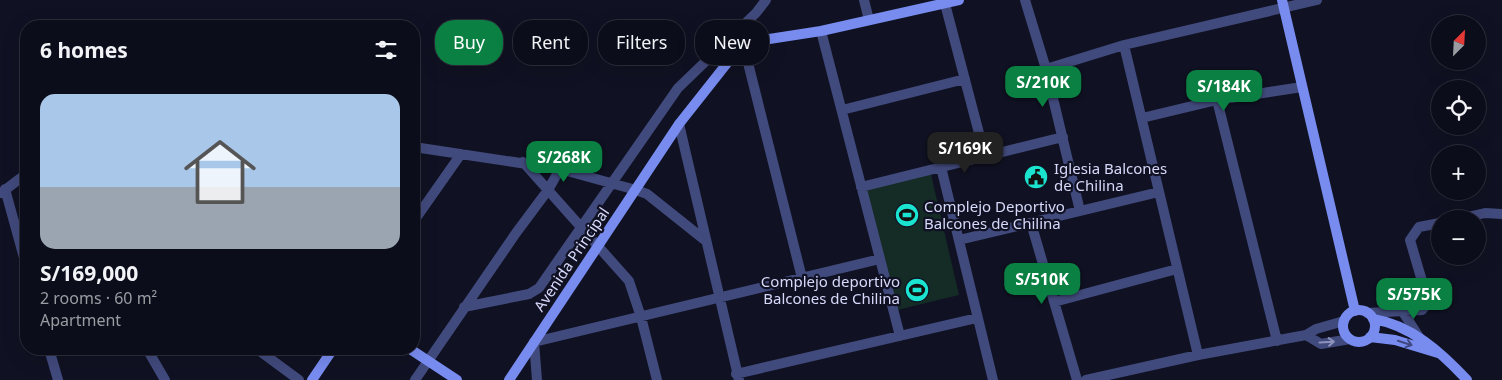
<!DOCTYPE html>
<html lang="en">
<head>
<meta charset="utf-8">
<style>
	:root { --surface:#0c0d1a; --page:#151623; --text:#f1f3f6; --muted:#9a9ca2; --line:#2c2d39; --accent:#0b8043 }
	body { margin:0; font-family:"Noto Sans",sans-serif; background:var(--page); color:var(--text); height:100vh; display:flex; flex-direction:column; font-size:19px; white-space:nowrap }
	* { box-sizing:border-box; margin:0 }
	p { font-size:16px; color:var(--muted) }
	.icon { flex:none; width:28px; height:28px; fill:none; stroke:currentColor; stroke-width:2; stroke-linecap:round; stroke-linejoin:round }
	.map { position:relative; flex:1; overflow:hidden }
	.side { position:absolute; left:20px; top:20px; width:400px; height:335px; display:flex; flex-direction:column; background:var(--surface); border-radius:20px; box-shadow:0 5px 20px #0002,0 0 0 1px var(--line) }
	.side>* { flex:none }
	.top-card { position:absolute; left:435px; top:20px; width:475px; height:45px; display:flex; gap:10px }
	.needle { width:32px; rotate:24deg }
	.buttons { position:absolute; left:1431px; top:15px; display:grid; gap:10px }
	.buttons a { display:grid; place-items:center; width:55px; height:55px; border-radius:50%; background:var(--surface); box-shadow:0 5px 20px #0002,0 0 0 1px var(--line); font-size:25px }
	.price { position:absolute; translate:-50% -42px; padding:0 11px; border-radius:10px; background:var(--accent); color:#fff; font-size:16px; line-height:32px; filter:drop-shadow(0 1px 2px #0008) }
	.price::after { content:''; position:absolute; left:50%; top:30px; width:15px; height:11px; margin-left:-8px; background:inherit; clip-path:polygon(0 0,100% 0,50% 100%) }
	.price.current { background:#222; color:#fff }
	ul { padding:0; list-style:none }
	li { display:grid; align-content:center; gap:10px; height:265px; padding:0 20px }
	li+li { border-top:1px solid var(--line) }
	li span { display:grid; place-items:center; height:155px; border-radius:15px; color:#555 }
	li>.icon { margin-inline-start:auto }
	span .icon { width:90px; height:90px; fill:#fffc; stroke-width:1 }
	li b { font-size:21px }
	h2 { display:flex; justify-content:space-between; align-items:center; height:60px; padding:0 20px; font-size:21px }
	.pill { padding:0 18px; border-radius:20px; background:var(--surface); box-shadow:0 5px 20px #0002,0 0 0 1px var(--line); font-size:18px; line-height:45px }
	.pill.current { background:var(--accent); color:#fff }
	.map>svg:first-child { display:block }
	.green { fill:#142b26 }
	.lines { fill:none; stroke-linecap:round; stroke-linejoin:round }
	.street { stroke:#414a7c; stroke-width:10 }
	.secondary { stroke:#788cf0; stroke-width:10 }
	.oneway { stroke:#8c92bb }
	.oneway2 { stroke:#3f487f }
	.labels { text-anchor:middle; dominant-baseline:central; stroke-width:4.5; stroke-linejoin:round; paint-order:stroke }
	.poi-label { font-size:15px; fill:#d6d9fa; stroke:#101122; text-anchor:start }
	.street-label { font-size:15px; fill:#d6d9fa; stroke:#101122 }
</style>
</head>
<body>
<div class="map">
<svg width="1502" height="380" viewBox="0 0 1502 380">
	<rect width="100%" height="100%" fill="#101122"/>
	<!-- green -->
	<path class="green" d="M930,170L959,295L897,310L865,186Z"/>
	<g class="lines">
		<!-- street -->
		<path class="street" d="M864,0L869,20
			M944,0L985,156
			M1025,0L1046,69L1080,211
			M821,31L900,336
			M743,43L802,278
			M1124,45L1198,355
			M1046,69L1124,45L1317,0
			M1217,100L1277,341
			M842,110L965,79
			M1142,118L1217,100L1302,87
			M679,124L739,380
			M414,147L560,169L636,190L647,194L706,241
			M523,162L629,281L641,317L657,380
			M941,167L993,380
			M861,187L1063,137
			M5,189L26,265
			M1,193L26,174
			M1459,219L1485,213L1502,214
			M414,221L461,154
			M1031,223L1077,380
			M959,240L1159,192
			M1054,302L1177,269
			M464,307L529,294L539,288L678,88L756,13L766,0
			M1401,309L1419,337
			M1367,313L1422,310L1427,304V298L1410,240L1419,227L1440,223
			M1306,335L1321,344L1350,339
			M49,349L58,380
			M147,349L165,380
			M257,349L299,380
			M736,374L977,318
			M415,380L516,233L548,190L560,169
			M537,380L534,342L880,259
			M1086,380L1198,355L1306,335L1316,329L1344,321"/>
		<!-- secondary -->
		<path class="secondary" d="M1282,0L1355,311
			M1343 326a16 16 0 1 1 32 0a16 16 0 1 1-32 0Z
			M1373,319C1411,325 1441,352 1467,380
			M1370,337L1395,340L1438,353
			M410,349L457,380
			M312,380L333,349
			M509,380L679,124L743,43L821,31L959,0"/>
	</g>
	<!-- one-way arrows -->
	<defs><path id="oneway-shaft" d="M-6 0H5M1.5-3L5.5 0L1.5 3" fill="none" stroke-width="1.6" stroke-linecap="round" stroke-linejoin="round" transform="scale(1.25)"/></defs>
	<use class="oneway" href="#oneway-shaft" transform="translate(1327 342) rotate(-3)"/>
	<use class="oneway2" href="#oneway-shaft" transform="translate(1405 343) rotate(18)"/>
	<!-- icons -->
	<defs>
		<g id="civic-disc" transform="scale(1.25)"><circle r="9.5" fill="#1ae3d0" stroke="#101122"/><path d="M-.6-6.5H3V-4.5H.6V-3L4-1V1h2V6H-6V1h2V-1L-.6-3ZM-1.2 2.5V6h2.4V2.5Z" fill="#111"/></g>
		<g id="stadium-disc" transform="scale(1.25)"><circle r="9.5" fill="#1ae3d0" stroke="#101122"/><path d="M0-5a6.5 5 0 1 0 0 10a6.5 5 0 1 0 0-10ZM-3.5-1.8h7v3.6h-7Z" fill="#111"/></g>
	</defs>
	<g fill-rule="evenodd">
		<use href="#civic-disc" x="1036" y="177"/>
		<use href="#stadium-disc" x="907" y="215"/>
		<use href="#stadium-disc" x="917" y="290"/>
	</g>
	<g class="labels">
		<!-- poi labels -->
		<g class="poi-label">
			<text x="1054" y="168">Iglesia Balcones<tspan x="1054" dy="17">de Chilina</tspan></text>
			<text x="924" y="206">Complejo Deportivo<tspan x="924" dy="17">Balcones de Chilina</tspan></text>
			<text x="900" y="281" text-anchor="end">Complejo deportivo<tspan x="900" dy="17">Balcones de Chilina</tspan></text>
		</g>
		<!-- street labels -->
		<g class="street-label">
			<text transform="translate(571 259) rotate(-56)">Avenida Principal</text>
		</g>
	</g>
</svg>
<div class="buttons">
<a><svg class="needle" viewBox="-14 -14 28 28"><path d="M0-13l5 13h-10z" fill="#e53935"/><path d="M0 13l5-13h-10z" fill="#9a9ca2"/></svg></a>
<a><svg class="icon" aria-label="locate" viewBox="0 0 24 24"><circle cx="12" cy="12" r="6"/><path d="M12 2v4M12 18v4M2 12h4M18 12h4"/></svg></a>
<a>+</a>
<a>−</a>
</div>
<b class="price" style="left:1043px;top:108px">S/210K</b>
<b class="price" style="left:1224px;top:112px">S/184K</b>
<b class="price current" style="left:965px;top:174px">S/169K</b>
<b class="price" style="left:564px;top:183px">S/268K</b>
<b class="price" style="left:1042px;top:305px">S/510K</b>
<b class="price" style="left:1414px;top:320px">S/575K</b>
<div class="top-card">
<a class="pill current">Buy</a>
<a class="pill">Rent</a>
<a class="pill">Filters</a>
<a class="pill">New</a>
</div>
<section class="side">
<h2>6 homes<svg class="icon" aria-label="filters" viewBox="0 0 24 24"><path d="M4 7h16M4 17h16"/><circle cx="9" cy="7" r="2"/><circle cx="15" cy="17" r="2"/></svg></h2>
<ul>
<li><span style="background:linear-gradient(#a9c7e8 60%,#9aa5b1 0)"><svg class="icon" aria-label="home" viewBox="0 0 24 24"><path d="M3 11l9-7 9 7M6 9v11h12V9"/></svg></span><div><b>S/169,000</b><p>2 rooms · 60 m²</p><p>Apartment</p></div></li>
</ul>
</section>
</div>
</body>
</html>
